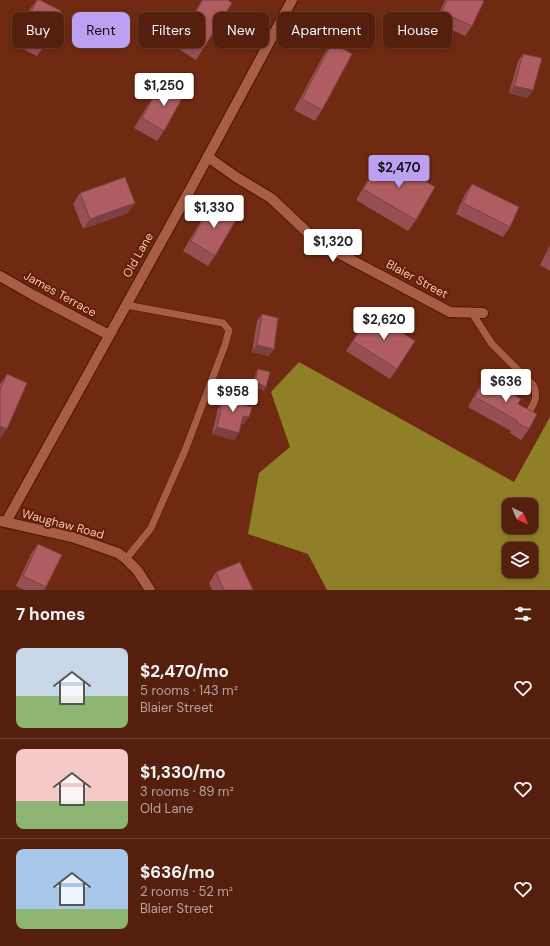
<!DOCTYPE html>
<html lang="en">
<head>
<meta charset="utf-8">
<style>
	:root { --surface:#54200d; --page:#5d2d1b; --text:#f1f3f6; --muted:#b5a39d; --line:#6a3e2e; --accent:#bca0f2 }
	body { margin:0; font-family:"DM Sans",sans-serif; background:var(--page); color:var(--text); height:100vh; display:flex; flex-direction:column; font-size:15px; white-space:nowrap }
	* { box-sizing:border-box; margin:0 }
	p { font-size:13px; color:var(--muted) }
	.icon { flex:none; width:22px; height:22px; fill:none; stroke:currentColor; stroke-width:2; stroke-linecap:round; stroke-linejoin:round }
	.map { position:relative; height:590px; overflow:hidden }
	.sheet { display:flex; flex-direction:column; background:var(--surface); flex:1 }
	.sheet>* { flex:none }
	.top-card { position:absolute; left:12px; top:12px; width:526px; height:36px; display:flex; gap:8px }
	.needle { width:26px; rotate:136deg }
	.fabs { position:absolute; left:502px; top:498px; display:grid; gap:8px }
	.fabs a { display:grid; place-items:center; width:36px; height:36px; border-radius:8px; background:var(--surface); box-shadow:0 2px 6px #0003,0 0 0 1px var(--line); font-size:20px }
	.price { position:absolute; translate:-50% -34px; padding:0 9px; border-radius:4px; background:#fff; color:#222; font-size:13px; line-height:26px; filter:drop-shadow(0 1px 2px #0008) }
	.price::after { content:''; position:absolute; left:50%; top:24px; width:12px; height:9px; margin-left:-6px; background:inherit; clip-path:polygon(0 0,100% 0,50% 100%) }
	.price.selected { background:var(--accent); color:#111 }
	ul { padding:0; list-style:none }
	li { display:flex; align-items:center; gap:12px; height:100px; padding:0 16px }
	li+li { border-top:1px solid var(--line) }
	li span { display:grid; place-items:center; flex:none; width:112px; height:80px; border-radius:8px; color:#555 }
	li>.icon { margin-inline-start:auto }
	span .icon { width:48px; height:48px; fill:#fffc; stroke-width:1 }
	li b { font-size:17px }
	h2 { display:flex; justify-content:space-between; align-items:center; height:48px; padding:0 16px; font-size:17px }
	.pill { padding:0 14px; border-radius:8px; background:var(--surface); box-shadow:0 2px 6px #0003,0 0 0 1px var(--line); font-size:14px; line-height:36px }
	.pill.selected { background:var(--accent); color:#111 }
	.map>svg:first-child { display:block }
	.forest { fill:#8f7f27; fill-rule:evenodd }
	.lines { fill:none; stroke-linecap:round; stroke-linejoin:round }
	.service-casing { stroke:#4a1604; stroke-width:8 }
	.minor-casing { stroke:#4a1604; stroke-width:12 }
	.service { stroke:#a95d44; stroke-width:7 }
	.minor { stroke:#a95d44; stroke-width:10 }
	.wall { fill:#965053 }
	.shaded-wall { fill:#7a4143 }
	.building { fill:#af5d60; stroke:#7a4143 }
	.labels { text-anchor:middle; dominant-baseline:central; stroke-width:4; stroke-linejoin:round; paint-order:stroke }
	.street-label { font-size:12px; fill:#f2c7b9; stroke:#641e04 }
</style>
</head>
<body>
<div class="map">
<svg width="550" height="590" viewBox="0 0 550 590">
	<rect width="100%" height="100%" fill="#702a11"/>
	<!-- forest -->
	<path class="forest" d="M299,362L514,482L550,417V590H327L308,554L248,534L259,473L290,447L271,392ZM509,505H531V527H509ZM509,549H531V571H509Z"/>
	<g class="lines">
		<!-- service casing -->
		<g class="service-casing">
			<path id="service" d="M472,313L492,344L533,385C540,398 532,406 526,417
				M126,559L151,528L186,448L225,345L229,330L223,323L126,305"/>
		</g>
		<!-- minor casing -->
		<g class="minor-casing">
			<path id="minor" d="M208,157L236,177L271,198L308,233L325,246L450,312L483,313
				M0,276L33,295L109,335
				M0,521L72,537L118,553L126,559L137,570L150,590
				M6,522L191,188L292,0"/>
		</g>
		<!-- service -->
		<use href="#service" class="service"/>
		<!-- minor -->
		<use href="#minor" class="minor"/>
	</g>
	<!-- wall -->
	<path class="wall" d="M37,0L44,46L37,56L13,44L30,9Z
		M202,0H228L203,49L196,60L174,46Z
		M445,0H482L472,26L465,36L435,22Z
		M332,43L322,110L315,121L294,110L324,54Z
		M523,54L528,98L509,93L518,61Z
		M167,83L164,131L157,141L134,128L146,108L153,98L156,99Z
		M382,159L410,176L416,220L408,231L356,200L374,169Z
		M472,184L510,227L503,237L456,214L465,194Z
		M80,193L128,213L83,229L73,204Z
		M212,203L215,256L208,266L183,251L205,214Z
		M550,245V271L540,265Z
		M371,313L397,369L390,379L346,351Z
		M262,314L274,349L269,356L252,352L257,321Z
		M258,369L264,391L253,386L256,372Z
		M7,374L0,439V384Z
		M485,379L518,404L529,429L521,440L510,433L511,431L468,407L478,389Z
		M230,393L243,405L244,424H241L234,440L212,434L218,408L223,401H224Z
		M38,544L46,587L44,590H24L16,586L31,554Z
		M216,572L253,590H212L209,583Z"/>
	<!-- shaded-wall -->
	<path class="shaded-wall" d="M514,86L533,90L528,98L509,93Z
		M135,203L128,213L83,229L90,219Z
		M257,345L274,349L269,356L252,352Z
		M255,382L266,387L264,391L253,386Z
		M243,416L249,417L244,424L238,423Z
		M0,426L7,429L0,439Z
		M217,427L239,433L234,440L212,434Z"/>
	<!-- building -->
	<path class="building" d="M37,0H40L61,11L44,46L20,34Z
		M203,0H228L232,3L203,49L181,36Z
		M447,0H482L484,1L472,26L442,12Z
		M332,43L352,54L322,110L302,99Z
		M523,54L542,58L533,90L514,86Z
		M167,83L185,93L164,131L142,118L153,98L157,100Z
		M382,159L410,176L412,173L435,187L416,220L363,189Z
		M125,177L135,203L90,219L80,193Z
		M472,184L519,207L510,227L463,203Z
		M212,203L237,218L215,256L191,241Z
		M550,249V256L547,255Z
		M371,313L415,341L397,369L353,341Z
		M262,314L278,318L274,349L257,345Z
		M258,369L270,372L266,387L255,382Z
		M7,374L27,383L7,429L0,426V390Z
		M485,379L521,399L518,404L537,414L529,429L517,423L518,421L475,397Z
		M230,393L245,397L243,405L252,407L249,417L243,416L239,433L217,427L223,401L226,402L227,398L228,399Z
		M38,544L62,555L46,587L23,576Z
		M240,562L253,590H224L216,572Z"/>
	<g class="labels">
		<!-- street labels -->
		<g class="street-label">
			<text transform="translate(138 255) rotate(-61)">Old Lane</text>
			<text transform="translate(417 279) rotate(28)">Blaier Street</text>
			<text transform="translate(60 294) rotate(29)">James Terrace</text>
			<text transform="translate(63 524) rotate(15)">Waughaw Road</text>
		</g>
	</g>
</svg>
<div class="fabs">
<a><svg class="needle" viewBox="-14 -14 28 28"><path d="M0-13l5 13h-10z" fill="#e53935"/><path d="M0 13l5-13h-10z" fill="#b5a39d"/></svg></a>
<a><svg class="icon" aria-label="layers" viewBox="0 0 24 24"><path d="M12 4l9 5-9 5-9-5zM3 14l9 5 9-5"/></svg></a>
</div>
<b class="price" style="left:164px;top:107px">$1,250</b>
<b class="price selected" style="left:399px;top:189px">$2,470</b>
<b class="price" style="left:214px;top:229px">$1,330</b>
<b class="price" style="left:333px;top:263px">$1,320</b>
<b class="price" style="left:384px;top:341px">$2,620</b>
<b class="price" style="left:506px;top:403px">$636</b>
<b class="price" style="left:233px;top:413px">$958</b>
<div class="top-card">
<a class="pill">Buy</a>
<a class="pill selected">Rent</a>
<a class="pill">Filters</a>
<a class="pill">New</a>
<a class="pill">Apartment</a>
<a class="pill">House</a>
</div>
</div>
<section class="sheet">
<h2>7 homes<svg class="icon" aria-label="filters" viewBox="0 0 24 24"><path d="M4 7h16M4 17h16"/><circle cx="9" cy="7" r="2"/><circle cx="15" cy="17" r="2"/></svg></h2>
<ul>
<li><span style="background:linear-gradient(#c9d6e8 60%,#8fb573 0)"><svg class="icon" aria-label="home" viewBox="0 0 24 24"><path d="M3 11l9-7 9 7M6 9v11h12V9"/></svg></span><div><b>$2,470/mo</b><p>5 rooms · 143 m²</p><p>Blaier Street</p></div><svg class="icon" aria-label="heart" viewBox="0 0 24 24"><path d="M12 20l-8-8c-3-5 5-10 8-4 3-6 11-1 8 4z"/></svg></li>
<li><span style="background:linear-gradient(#f6c9c9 65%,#8fb573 0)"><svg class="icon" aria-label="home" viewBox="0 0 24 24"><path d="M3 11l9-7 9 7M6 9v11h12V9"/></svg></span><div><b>$1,330/mo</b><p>3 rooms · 89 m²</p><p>Old Lane</p></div><svg class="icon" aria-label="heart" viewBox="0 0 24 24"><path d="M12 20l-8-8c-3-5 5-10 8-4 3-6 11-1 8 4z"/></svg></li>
<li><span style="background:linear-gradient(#a9c7e8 75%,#8fb573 0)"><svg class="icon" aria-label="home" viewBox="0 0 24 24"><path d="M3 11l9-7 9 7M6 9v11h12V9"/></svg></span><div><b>$636/mo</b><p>2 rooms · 52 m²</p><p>Blaier Street</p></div><svg class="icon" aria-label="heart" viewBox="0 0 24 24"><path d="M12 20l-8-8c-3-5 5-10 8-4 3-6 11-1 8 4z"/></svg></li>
</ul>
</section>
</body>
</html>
